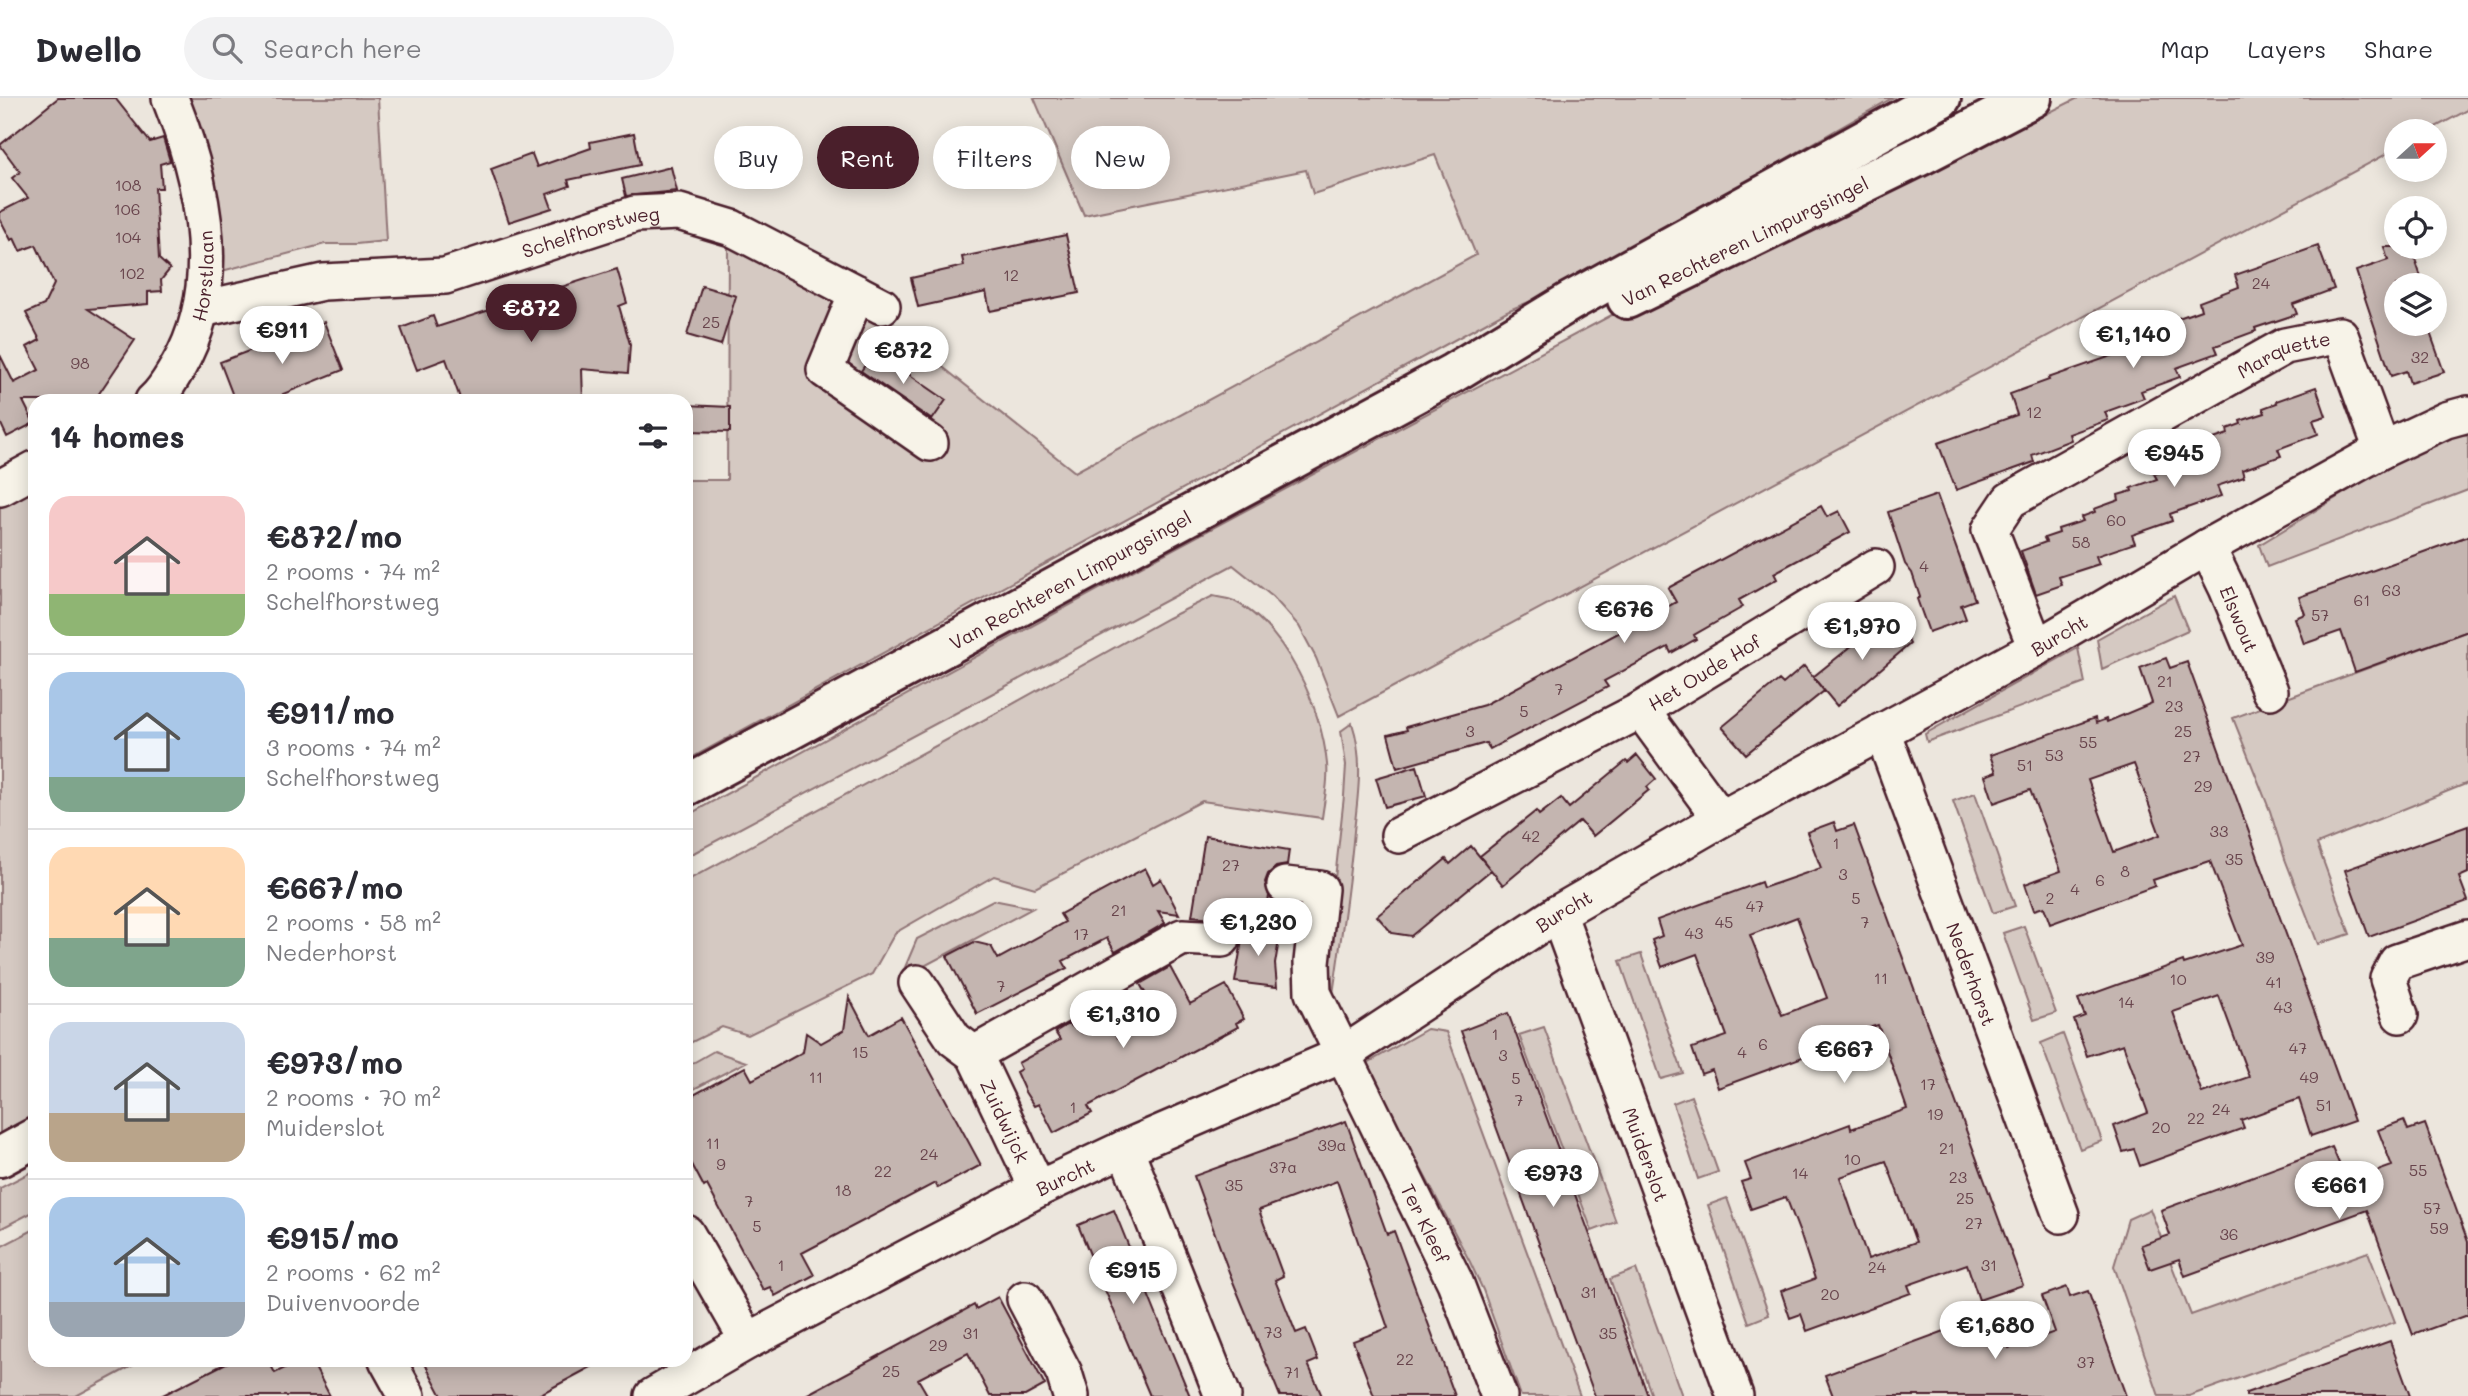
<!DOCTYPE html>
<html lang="en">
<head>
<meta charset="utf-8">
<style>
	:root { --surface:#fff; --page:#f2f2f3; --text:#2b2b33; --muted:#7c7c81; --line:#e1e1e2; --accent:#4a1f2b }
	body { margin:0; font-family:Mali,sans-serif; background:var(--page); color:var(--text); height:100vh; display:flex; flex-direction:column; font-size:26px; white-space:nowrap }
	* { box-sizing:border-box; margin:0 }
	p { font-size:23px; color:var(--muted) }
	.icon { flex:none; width:38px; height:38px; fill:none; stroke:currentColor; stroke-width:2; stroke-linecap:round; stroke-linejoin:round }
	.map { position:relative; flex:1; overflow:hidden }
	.side { position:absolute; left:28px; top:296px; width:665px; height:973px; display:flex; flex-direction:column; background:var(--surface); border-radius:21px; box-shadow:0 4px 18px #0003 }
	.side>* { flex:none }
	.hud { position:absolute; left:714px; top:28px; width:665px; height:63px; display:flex; gap:14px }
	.needle { width:46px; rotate:69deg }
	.fabs { position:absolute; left:2384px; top:21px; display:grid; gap:14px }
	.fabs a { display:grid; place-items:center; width:63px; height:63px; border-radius:50%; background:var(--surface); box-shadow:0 4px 18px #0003; font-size:35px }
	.price { position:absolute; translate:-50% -60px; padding:0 16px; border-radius:24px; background:#fff; color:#222; font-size:23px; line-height:46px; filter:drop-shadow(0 2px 4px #0008) }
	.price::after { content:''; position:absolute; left:50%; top:42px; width:21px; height:16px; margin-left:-10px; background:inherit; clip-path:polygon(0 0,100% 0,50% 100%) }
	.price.on { background:var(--accent); color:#fff }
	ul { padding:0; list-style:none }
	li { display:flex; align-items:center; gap:21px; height:175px; padding:0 21px }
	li+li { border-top:2px solid var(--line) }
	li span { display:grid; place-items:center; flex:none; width:196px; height:140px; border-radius:21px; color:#555 }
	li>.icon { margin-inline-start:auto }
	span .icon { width:84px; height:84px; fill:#fffc; stroke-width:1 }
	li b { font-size:30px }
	h2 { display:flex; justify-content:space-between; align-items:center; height:84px; padding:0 21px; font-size:30px }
	.pill { padding:0 24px; border-radius:32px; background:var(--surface); box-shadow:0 4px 18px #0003; font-size:24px; line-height:63px }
	.pill.on { background:var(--accent); color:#fff }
	header { display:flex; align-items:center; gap:42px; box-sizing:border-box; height:98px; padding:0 35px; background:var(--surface); border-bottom:2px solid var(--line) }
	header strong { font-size:33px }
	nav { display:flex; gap:38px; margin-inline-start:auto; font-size:24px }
	.search { width:490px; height:63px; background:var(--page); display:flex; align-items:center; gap:18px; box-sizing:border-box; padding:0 24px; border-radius:38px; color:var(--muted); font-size:26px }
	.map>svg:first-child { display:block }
	.green { fill:#d5c9c2; stroke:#907476; stroke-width:2 }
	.building { fill:#c4b5b0; stroke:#4a1f2b; stroke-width:2; fill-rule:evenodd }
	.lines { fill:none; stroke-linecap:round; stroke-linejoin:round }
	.minor-casing { stroke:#4a1f2b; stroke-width:40 }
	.major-casing { stroke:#4a1f2b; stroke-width:44 }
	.minor { stroke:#f7f3e8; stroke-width:35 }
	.major { stroke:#f7f3e8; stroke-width:38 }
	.labels { text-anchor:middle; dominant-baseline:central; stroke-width:7; stroke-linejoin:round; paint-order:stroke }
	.number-label { font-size:16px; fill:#68444c }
	.street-label { font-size:19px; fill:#4a1f2b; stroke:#f7f3e8 }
</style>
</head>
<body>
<header>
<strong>Dwello</strong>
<div class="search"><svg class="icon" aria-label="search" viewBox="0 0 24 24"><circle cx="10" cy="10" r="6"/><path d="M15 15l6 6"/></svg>Search here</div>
<nav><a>Map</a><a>Layers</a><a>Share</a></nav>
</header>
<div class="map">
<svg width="2468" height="1298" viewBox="0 0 2468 1298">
	<rect width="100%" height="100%" fill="#ece6dd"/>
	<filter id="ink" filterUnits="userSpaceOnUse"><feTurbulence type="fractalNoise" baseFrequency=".0143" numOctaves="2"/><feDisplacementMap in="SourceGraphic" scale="14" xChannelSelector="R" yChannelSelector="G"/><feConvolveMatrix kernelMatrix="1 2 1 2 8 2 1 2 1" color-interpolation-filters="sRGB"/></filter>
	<g filter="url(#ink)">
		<!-- green -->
		<path class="green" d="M187,0H378L386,143L356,146H325L222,173L221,120L213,71Z
			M1034,0H1892L1555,193L1507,213L686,663V382H727L728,143L891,228L1075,374L1476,157L1435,57L1313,96L1306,72L1084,117Z
			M2078,0H2468V12L2428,33H2396V51L1339,618L1316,560L1299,528L1273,499L1233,467L686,759V718L1132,473L1623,211L1937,71Z
			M2462,336L2468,337V392L2267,469L2259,447L2421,348Z
			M35,386V1016L0,1035V404Z
			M1213,498C1220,500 1228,500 1234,503C1286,530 1322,610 1327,666C1329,684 1324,703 1322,720L1202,703L1035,790L994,778L895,835L872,876L748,937L722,929L686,947V783L1002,612L1168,520Z
			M2174,498L2188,532L2102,571L2097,541Z
			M2468,533V685L2317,746L2350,836L2318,846L2285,761L2270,713L2233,620Z
			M2078,550L2085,585L1927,644L1925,636Z
			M1352,625C1364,661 1358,697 1354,733C1349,788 1341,842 1333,896L1322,900L1344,698L1346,667L1341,633Z
			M1975,695L2015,808L1993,815L1953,703Z
			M993,802L1033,810L900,881L917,841Z
			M2024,828L2056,915L2034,922L2003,835Z
			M1641,856L1683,975L1661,981L1620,863Z
			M1544,929L1616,1124L1592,1133L1519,937Z
			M1427,931L1446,934L1580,1298H1521L1483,1192L1470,1164L1366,966Z
			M2063,936L2102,1043L2080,1051L2041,945Z
			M714,953L746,964L686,995V969Z
			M1691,998L1718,1074L1698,1081L1673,1005Z
			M35,1072V1113L0,1131V1090Z
			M1727,1100L1769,1217L1749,1225L1708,1107Z
			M2150,1111L2191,1217L2368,1154L2395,1224L2189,1298H2159L2114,1168L2128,1121Z
			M35,1131V1262H143L76,1298H0V1149Z
			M1636,1171L1682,1298H1652L1610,1181Z"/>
		<!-- building -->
		<path class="building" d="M58,0H115L150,44L163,40L170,63L160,66L162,90H155L159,161L170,171L161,182L162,193L148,194V206L88,211L135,242L98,297L86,303H23L34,325L7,339L0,324V257L14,285L39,272L27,249L40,242L26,215L44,207L54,186L36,147L20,153L14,140L11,142L0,121V114L28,100L12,80L20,74L0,47Z
			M634,35L640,67L568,82L570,88L547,96L552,110L509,124L491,71L532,56L537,69L591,50L590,44Z
			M671,69L677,93L626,98L622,81Z
			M1066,137L1079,195L990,213L986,194L918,209L911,180L964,168L962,159Z
			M2318,148L2334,191L2293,206L2297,216L2255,230L2256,233L2215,248L2218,255L2176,270L2180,279L2141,293L2144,300L2105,314L2108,322L2069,336L2071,342L2032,357L2034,364L1956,392L1938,345L2017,317L2010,296L2049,282L2048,280L2126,253L2123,245L2143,238L2150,230L2201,212L2199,204L2239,189L2235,177Z
			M2384,149H2411L2421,179L2412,182L2414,187H2396V226H2427L2444,274L2410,285L2406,273L2391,278L2356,173L2388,162Z
			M617,171L627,205L619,208L630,246L628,275L582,271L583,303H461L446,261L417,272L401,230L433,218L437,229Z
			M702,188L736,198L721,247L687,237Z
			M324,224L343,272L283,296L286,303H235L220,264Z
			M875,253L946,302L932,322L861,273Z
			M2316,289L2326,318L2313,322L2318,336L2278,351L2281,358L2242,372L2244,379L2217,388L2221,398L2170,416L2172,423L2132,437L2135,445L2096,458L2099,466L2059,479L2062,487L2036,496L2021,453L2046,444L2044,440L2059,435L2058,431L2083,423L2081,419L2095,414L2094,411L2119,402L2118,397L2132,393L2131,390L2157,381L2154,376L2168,371L2167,367L2193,358L2191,354L2204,350L2202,345L2228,336L2227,331L2241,326L2240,323L2265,315L2263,310L2277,305L2276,303Z
			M686,307L730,309V334L686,333Z
			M1937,397L1975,502L1961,507L1966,521L1929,534L1917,501L1920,499L1912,475L1905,466L1888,414Z
			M1821,408L1827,419L1839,413L1850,434L1774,475L1777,481L1739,502L1743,509L1694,537L1696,541L1671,555L1668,549L1604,583L1608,589L1490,651L1486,645L1397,670L1388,637L1407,632L1406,629L1484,607L1676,504L1668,490Z
			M2468,438V533L2355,574L2341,533L2304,546L2295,520L2305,516L2299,499Z
			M1896,519L1910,546L1837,608L1813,579L1869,534L1873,538Z
			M2166,560L2170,570L2187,564L2354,1023L2311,1038L2299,1001L2241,1022L2244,1030L2140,1068L2134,1051L2123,1054L2114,1028L2148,1015L2134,976L2123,946L2087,958L2074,922L2085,918L2078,901L2183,863L2184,866L2242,847L2210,763L2153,782L2155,788L2050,826L2044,809L2034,812L2025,786L2061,773L2030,692L1994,705L1985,678L1996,674L1990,657L2095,620L2096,625L2106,621L2107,624L2152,605L2140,570ZM2134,666L2160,737L2114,754L2088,682ZM2219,898L2249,979L2202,995L2173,914Z
			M1804,568L1824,593L1746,656L1722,629L1779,582L1783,586Z
			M1637,657L1656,681L1647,689L1649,692L1593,738L1580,723L1503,787L1491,772L1411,838L1392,835L1377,818L1446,761L1450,766L1471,748L1490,771L1480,758L1536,713L1539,717L1561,700L1569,710L1626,663L1628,665Z
			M1417,668L1426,698L1385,709L1376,680Z
			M1834,724L1837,733L1854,727L2023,1187L1979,1202L1967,1166L1908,1187L1911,1195L1807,1233L1801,1216L1790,1220L1781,1193L1815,1181L1801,1138L1786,1099L1751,1111L1741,1084L1751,1081L1745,1065L1850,1026L1851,1031L1907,1011L1878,927L1820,945L1822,952L1718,990L1712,972L1701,976L1692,950L1727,938L1697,856L1662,869L1652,842L1662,838L1657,822L1761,784L1763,790L1821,770L1807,734ZM1797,819L1827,900L1782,917L1750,837ZM1886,1063L1916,1144L1868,1161L1840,1079Z
			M2468,728V775L2459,779L2468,803L2369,839L2345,772Z
			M1205,738L1289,752L1287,767L1276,769L1268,776L1265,784L1269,798L1264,829L1223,821L1192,818Z
			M1145,770L1153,786L1161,781L1179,816L1158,813L1165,825L1115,854L1107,840L1063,863L1067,870L977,916L947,858L974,844L991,848L998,861L1065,824L1060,816Z
			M1244,830L1280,836L1275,866L1277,889L1235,884Z
			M1170,869L1190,906L1226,887L1244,921L1236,925L1238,929L1088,1008L1092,1015L1054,1035L1039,1006L1034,1008L1025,994L1016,974L1021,971L1018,965L1060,942L1055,934L1068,926L1083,935L1107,922L1117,940L1158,917L1140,886Z
			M849,899L869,937L901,919L981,1067L938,1090L935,1085L802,1155L814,1177L775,1198L770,1189L763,1192L707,1087L704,1089L686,1055V1001L745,969L752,982L803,954L806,935L821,945L844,932Z
			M1508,915L1601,1167L1648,1298H1595L1461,933Z
			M2404,1022L2408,1032L2425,1026L2468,1144V1217L2413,1237L2367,1112L2185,1178L2179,1161L2150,1171L2141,1147L2170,1137L2161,1112L2332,1049L2347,1084L2392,1068L2378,1032Z
			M1346,1023L1387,1136L1394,1133L1455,1298H1374L1353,1243L1388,1230L1337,1083L1259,1112L1283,1178L1275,1182L1296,1235L1306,1231L1318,1262L1308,1266L1322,1298H1280L1229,1174L1194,1078Z
			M1114,1112L1156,1216L1190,1298H1150L1089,1154L1078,1127Z
			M2067,1189L2070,1199L2088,1193L2126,1298H1833L1825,1277L1996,1214L2009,1250L2055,1234L2042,1198Z
			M998,1199L1045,1287L1025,1298H990L968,1255L918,1281L928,1298H804L974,1207L976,1211Z
			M2390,1243L2410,1298H2246V1295Z
			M232,1262H268L275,1275L301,1262H311L330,1298H161Z
			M423,1262H604L537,1298H442Z"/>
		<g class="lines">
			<!-- minor casing -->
			<g class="minor-casing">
				<g id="minor">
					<path d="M857,195L825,272L930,345"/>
					<path id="s1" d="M202,211L323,184L445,178L635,116L679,114L732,130L882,208"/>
					<path id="s2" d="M153,303C164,294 170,282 178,269C226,187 203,83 170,0"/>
					<path d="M0,390L35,371"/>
					<path id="s3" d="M2207,449L2227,490L2270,593"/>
					<path id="s4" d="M2036,550L1990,432L2010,402L2285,248L2340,237L2382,352"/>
					<path d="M1641,612L1721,721"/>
					<path id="s5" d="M1882,633L2061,1117"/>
					<path id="s6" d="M1399,737L1641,612L1876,469"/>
					<path id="s7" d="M1285,787L1320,791L1312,864L1313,895L1455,1184L1499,1298"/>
					<path id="s8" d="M1558,815L1735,1298"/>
					<path id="s9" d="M917,885L954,941L974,956L1038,1091"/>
					<path d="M2400,917L2388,881L2397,864L2468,840"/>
					<path d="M974,956L1182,839L1222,841"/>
					<path d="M1125,1050L1223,1298"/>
					<path d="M686,1135L748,1243"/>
					<path d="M1025,1201L1064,1275L1071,1298"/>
					<path d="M387,1262L407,1298"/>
					<path id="s10" d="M653,1298L748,1243L1038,1091L1125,1050L1342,957L1558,815L1721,721L2036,550L2207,449L2382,352L2446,322L2468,316"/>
				</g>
			</g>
			<!-- major casing -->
			<g class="major-casing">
				<g id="major">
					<path d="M1627,201L1922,57L2032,0"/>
					<path id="s11" d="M686,688L1453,275L1571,203L1941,0"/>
					<path d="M0,1059L35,1040"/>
				</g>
			</g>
			<!-- minor -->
			<use href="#minor" class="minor"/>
			<!-- major -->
			<use href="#major" class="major"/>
		</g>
	</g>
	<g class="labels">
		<!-- number labels -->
		<g class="number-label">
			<text x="128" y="86">108</text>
			<text x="127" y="110">106</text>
			<text x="128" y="138">104</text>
			<text x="132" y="174">102</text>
			<text x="1011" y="176">12</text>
			<text x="2261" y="184">24</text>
			<text x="711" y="223">25</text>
			<text x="2420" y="258">32</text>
			<text x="80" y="264">98</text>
			<text x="2034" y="313">12</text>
			<text x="2116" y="421">60</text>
			<text x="2081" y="443">58</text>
			<text x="1924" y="467">4</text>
			<text x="2391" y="491">63</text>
			<text x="2362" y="501">61</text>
			<text x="2320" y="516">57</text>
			<text x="2165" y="582">21</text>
			<text x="1559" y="590">7</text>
			<text x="2174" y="607">23</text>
			<text x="1524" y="612">5</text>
			<text x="1470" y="632">3</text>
			<text x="2183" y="632">25</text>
			<text x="2088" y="643">55</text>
			<text x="2054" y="656">53</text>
			<text x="2192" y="657">27</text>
			<text x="2025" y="666">51</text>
			<text x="2203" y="687">29</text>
			<text x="2219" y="732">33</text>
			<text x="1531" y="737">42</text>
			<text x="1836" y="744">1</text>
			<text x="2234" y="760">35</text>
			<text x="1231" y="766">27</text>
			<text x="2125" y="772">8</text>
			<text x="1843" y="775">3</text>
			<text x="2100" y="781">6</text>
			<text x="2075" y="790">4</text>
			<text x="1856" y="799">5</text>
			<text x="2050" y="799">2</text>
			<text x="1755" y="807">47</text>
			<text x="1119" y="811">21</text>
			<text x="1724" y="823">45</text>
			<text x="1865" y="823">7</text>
			<text x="1694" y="834">43</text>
			<text x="1081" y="835">17</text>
			<text x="2265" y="858">39</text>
			<text x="1881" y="879">11</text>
			<text x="2178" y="880">10</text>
			<text x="2274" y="883">41</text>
			<text x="1001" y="887">7</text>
			<text x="2126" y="903">14</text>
			<text x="2283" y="908">43</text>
			<text x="1495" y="935">1</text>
			<text x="1763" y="945">6</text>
			<text x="2298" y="949">47</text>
			<text x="860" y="953">15</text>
			<text x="1742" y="953">4</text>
			<text x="1503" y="956">3</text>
			<text x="816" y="978">11</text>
			<text x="2309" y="978">49</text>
			<text x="1516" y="979">5</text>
			<text x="1928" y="985">17</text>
			<text x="1519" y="1001">7</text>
			<text x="2324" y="1006">51</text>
			<text x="1073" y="1008">1</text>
			<text x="2221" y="1010">24</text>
			<text x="1935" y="1015">19</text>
			<text x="2196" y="1019">22</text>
			<text x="2161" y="1028">20</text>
			<text x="713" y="1044">11</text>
			<text x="1332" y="1046">39a</text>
			<text x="1947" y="1049">21</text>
			<text x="929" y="1055">24</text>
			<text x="1852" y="1060">10</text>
			<text x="721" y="1065">9</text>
			<text x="1283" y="1068">37a</text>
			<text x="2418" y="1071">55</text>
			<text x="883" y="1072">22</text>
			<text x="1800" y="1074">14</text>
			<text x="1958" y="1078">23</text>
			<text x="1234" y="1086">35</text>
			<text x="843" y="1091">18</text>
			<text x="1965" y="1099">25</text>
			<text x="749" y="1102">7</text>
			<text x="2432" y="1109">57</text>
			<text x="1974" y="1124">27</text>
			<text x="757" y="1127">5</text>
			<text x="2439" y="1129">59</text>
			<text x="2229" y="1135">36</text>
			<text x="781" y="1166">1</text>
			<text x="1989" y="1166">31</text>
			<text x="1877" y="1168">24</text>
			<text x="1589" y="1193">31</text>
			<text x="1830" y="1195">20</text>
			<text x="1273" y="1233">73</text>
			<text x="971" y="1234">31</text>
			<text x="1608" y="1234">35</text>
			<text x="938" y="1246">29</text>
			<text x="1405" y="1260">22</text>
			<text x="2086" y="1263">37</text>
			<text x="891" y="1272">25</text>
			<text x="1292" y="1273">71</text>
		</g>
		<!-- street labels -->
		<g class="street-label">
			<text stroke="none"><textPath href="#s1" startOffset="399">Schelfhorstweg</textPath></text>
			<text transform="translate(1745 143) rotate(-26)">Van Rechteren Limpurgsingel</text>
			<text stroke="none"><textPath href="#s2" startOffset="138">Horstlaan</textPath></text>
			<text stroke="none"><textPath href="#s4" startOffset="474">Marquette</textPath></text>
			<text stroke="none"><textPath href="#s11" startOffset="436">Van Rechteren Limpurgsingel</textPath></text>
			<text stroke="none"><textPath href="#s3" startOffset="79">Elswout</textPath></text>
			<text stroke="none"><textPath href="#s10" startOffset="1601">Burcht</textPath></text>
			<text stroke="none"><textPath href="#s6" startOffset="346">Het Oude Hof</textPath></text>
			<text stroke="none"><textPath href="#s10" startOffset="1034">Burcht</textPath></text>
			<text stroke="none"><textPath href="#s5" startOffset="259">Nederhorst</textPath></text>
			<text stroke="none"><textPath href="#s9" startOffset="166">Zuidwijck</textPath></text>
			<text stroke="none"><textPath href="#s8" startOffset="257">Muiderslot</textPath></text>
			<text stroke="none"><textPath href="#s10" startOffset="467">Burcht</textPath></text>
			<text stroke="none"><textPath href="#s7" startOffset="396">Ter Kleef</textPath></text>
		</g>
	</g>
</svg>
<div class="fabs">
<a><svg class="needle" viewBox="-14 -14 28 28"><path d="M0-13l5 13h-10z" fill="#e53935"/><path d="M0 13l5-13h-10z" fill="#7c7c81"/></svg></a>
<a><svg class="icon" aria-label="locate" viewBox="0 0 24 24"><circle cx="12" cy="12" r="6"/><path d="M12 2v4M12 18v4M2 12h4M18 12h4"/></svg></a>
<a><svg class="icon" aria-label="layers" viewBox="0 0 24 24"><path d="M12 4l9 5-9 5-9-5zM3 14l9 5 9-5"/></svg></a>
</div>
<b class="price on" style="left:531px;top:246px">€872</b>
<b class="price" style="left:282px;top:268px">€911</b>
<b class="price" style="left:2133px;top:272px">€1,140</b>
<b class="price" style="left:903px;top:288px">€872</b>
<b class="price" style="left:2174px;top:391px">€945</b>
<b class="price" style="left:1624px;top:547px">€676</b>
<b class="price" style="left:1862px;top:564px">€1,970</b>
<b class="price" style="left:1258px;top:860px">€1,230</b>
<b class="price" style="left:1123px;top:952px">€1,310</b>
<b class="price" style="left:1844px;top:987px">€667</b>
<b class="price" style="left:1553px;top:1111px">€973</b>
<b class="price" style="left:2339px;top:1123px">€661</b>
<b class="price" style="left:1133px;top:1208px">€915</b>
<b class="price" style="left:1995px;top:1263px">€1,680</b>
<div class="hud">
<a class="pill">Buy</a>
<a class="pill on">Rent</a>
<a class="pill">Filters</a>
<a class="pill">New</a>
</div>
<section class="side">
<h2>14 homes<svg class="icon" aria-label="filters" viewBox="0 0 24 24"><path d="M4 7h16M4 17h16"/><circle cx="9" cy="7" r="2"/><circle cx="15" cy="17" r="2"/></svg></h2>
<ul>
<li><span style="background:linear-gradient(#f6c9c9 70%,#8fb573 0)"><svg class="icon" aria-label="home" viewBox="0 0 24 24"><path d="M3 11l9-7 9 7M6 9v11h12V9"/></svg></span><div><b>€872/mo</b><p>2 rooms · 74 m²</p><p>Schelfhorstweg</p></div></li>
<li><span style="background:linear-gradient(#a9c7e8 75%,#7fa58c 0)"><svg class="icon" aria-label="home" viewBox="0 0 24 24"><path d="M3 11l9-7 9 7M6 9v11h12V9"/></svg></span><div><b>€911/mo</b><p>3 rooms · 74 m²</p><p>Schelfhorstweg</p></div></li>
<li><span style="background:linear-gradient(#ffd9b3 65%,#7fa58c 0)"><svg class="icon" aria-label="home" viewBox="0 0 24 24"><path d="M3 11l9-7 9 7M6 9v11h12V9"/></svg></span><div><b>€667/mo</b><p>2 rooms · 58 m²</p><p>Nederhorst</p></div></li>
<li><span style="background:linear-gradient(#c9d6e8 65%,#b9a48a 0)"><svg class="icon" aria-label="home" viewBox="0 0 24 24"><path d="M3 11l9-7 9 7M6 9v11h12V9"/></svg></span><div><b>€973/mo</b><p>2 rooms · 70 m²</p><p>Muiderslot</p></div></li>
<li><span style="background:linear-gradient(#a9c7e8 75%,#9aa5b1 0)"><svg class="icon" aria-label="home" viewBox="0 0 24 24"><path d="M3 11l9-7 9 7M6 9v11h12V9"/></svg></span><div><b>€915/mo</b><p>2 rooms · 62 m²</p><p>Duivenvoorde</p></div></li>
</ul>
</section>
</div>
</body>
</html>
